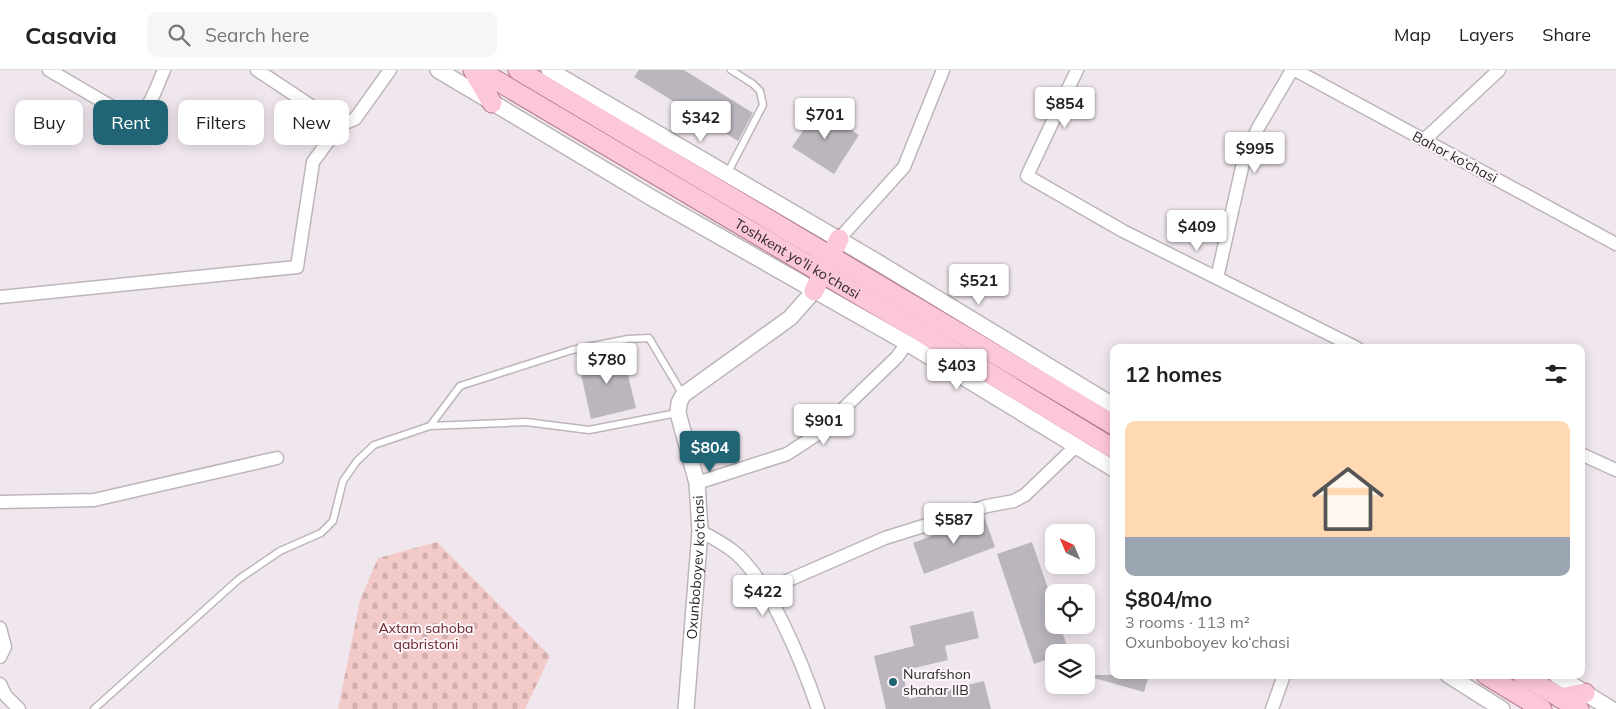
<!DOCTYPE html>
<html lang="en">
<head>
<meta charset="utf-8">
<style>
	:root { --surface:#fff; --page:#f6f6f6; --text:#222; --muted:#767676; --line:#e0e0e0; --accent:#206476 }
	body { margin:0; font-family:Mulish,sans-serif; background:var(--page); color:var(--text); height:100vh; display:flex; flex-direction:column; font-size:19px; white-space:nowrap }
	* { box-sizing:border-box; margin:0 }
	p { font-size:16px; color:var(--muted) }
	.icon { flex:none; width:28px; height:28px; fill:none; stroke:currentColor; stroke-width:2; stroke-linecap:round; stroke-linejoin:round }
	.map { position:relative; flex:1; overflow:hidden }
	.drawer { position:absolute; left:1110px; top:274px; width:475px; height:335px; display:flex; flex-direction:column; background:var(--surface); border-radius:10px; box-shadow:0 2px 12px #0003 }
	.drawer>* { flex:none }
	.banner { position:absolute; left:15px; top:30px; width:475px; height:45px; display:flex; gap:10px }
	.needle { width:32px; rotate:316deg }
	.tools { position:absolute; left:1045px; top:454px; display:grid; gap:10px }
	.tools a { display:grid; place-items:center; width:50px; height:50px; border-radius:10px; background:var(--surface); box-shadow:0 2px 12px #0003; font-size:25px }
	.price { position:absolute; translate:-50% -42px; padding:0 11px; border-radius:5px; background:#fff; color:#222; font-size:16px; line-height:32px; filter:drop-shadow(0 1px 2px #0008) }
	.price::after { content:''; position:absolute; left:50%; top:30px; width:15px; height:11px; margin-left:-8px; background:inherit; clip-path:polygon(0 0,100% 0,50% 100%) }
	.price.current { background:var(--accent); color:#fff }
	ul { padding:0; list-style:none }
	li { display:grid; align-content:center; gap:10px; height:265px; padding:0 15px }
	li+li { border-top:1px solid var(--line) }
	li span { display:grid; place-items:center; height:155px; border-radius:10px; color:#555 }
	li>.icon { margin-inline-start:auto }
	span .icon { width:90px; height:90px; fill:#fffc; stroke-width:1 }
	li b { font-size:21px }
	h2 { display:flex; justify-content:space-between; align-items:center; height:60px; padding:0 15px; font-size:21px }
	.pill { padding:0 18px; border-radius:10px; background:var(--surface); box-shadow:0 2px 12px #0003; font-size:18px; line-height:45px }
	.pill.current { background:var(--accent); color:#fff }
	header { display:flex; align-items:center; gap:30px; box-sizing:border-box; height:70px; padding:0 25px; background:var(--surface); border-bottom:1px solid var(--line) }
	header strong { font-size:24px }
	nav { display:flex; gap:28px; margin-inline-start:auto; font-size:18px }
	.search { width:350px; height:45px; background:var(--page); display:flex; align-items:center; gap:12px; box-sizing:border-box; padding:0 18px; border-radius:10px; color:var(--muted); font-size:19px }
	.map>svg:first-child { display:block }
	.cemetery { fill:url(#cemetery-stones) }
	.building { fill:#bbb6be }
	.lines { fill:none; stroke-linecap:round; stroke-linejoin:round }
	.service-casing { stroke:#bdb5bb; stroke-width:9 }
	.minor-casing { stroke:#bdb5bb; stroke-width:15 }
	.tertiary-casing { stroke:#bdb5bb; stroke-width:18 }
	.primary-casing { stroke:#b2778a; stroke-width:21 }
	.service { stroke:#fff; stroke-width:6 }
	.minor { stroke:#fff; stroke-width:12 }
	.tertiary { stroke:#fff; stroke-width:15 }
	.primary { stroke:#fcc7d8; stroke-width:19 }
	.poi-dot { fill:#206476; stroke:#fef5fb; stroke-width:2 }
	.labels { text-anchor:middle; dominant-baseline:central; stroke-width:4; stroke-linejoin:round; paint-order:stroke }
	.street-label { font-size:14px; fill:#2b282a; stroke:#fef5fb }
	.park-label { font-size:14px; fill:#6b2828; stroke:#fef5fb }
	.poi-label { font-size:14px; fill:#2b282a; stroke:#fef5fb; text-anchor:start }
</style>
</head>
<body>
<header>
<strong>Casavia</strong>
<div class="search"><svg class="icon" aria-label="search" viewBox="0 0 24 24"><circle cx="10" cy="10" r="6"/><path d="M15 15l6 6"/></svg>Search here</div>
<nav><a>Map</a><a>Layers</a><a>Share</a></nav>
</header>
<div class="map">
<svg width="1616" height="639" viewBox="0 0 1616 639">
	<defs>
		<pattern id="cemetery-stones" width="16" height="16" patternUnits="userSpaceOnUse" patternTransform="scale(1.25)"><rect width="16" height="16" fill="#f2cac8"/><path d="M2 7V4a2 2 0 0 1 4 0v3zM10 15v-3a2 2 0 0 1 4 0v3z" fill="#d0aeac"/></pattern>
	</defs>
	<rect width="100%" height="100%" fill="#f0e7ee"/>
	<!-- cemetery -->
	<path class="cemetery" d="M437,472L550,586L525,639H338L360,530L378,488Z"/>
	<!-- building -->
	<path class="building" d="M639,0H684L753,43L738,71L634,7Z
		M813,35L859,65L834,104L792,77L809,52L804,49Z
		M622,281L636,338L591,349L578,291Z
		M984,446L995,477L924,504L913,473Z
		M1032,472L1054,536V555H1060L1069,582H1054V587L1034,594L997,484Z
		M973,541L979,568L945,576L948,590L902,601L909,629L984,611L991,639H886L874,586L914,576L910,556Z
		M1094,605H1149L1144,622L1094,608Z"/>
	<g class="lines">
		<!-- service casing -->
		<g class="service-casing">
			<path id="service" d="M727,104L763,35L760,21L753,14L731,0
				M430,356L460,316L572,280L628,269L649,268L683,325
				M94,639L239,509L280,481L321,463L333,451L343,411L357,391L374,375L430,356L526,352L589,360L677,343"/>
		</g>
		<!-- minor casing -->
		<g class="minor-casing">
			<path id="minor" d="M49,0L131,48C147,50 158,13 164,0
				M257,0L340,55
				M1077,0L1027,106L1123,161L1357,278
				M1295,0L1616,174
				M1424,70L1499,0
				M839,169L904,97L943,0
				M1217,208L1243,93L1258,58L1292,0
				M0,227L297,197L313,92L340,55L355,49L390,0
				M1581,384L1616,400
				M697,413L787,384L816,365L897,287L907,273
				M0,432L94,430L277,388
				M700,461C711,467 723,473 733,481C769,509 803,595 818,639
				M766,520L885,468L987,436L1014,431L1025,425L1076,376
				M0,558L5,577L0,587
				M0,614L6,626L19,639
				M1272,639L1284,605"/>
		</g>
		<!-- tertiary casing -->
		<g class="tertiary-casing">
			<g id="tertiary">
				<path d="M438,0L652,128L907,273L1114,399"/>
				<path d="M549,0L874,190L1114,336"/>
				<path d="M1448,605L1502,639"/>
				<path d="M1556,605L1611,639"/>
				<path id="s1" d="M686,639L700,461L697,413L678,343L679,333L683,325L790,248L814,221"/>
			</g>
		</g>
		<!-- primary casing -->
		<g class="primary-casing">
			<g id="primary">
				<path d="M473,0L492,33"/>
				<path id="s2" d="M479,0L918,260L1114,379"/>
				<path d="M518,0L1114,355"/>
				<path d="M814,221L839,169"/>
				<path d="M1486,605L1542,639"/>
				<path d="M1522,605L1579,639"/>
				<path d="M1560,628L1585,623"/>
			</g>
		</g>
		<!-- service -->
		<use href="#service" class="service"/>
		<!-- minor -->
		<use href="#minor" class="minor"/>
		<!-- tertiary -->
		<use href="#tertiary" class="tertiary"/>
		<!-- primary -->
		<use href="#primary" class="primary"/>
	</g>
	<!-- markers -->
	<circle class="poi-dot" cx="893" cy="612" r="5"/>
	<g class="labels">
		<!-- street labels -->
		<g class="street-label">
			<text transform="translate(1455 87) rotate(28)">Bahor ko‘chasi</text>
			<text stroke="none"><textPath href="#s2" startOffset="370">Toshkent yo'li ko'chasi</textPath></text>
			<text stroke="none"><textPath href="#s1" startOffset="142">Oxunboboyev ko‘chasi</textPath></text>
		</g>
		<!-- park labels -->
		<g class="park-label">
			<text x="426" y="558">Axtam sahoba<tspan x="426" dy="16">qabristoni</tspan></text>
		</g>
		<!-- poi labels -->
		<g class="poi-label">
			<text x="903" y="604">Nurafshon<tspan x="903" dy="16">shahar IIB</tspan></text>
		</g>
	</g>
</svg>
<div class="tools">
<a><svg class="needle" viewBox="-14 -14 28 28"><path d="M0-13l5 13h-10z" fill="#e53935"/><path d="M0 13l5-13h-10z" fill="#767676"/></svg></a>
<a><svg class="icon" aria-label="locate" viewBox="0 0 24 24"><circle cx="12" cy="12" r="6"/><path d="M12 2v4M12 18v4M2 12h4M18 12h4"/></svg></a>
<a><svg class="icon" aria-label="layers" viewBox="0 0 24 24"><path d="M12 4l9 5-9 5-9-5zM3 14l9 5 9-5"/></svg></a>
</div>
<b class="price" style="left:1065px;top:59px">$854</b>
<b class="price" style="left:825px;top:70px">$701</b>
<b class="price" style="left:701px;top:73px">$342</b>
<b class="price" style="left:1255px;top:104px">$995</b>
<b class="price" style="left:1197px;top:182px">$409</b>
<b class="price" style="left:979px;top:236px">$521</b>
<b class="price" style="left:607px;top:315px">$780</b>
<b class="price" style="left:957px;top:321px">$403</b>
<b class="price" style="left:824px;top:376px">$901</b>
<b class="price current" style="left:710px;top:403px">$804</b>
<b class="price" style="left:954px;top:475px">$587</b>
<b class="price" style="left:763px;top:547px">$422</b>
<div class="banner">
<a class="pill">Buy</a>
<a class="pill current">Rent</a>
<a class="pill">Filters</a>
<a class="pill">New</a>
</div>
<section class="drawer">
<h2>12 homes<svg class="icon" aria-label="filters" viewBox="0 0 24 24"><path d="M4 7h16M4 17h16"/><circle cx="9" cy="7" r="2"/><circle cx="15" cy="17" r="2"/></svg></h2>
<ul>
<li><span style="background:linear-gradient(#ffd9b3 75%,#9aa5b1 0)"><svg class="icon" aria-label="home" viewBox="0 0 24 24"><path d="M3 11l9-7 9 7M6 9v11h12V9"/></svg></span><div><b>$804/mo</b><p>3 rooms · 113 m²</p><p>Oxunboboyev ko‘chasi</p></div></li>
</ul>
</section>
</div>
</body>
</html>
